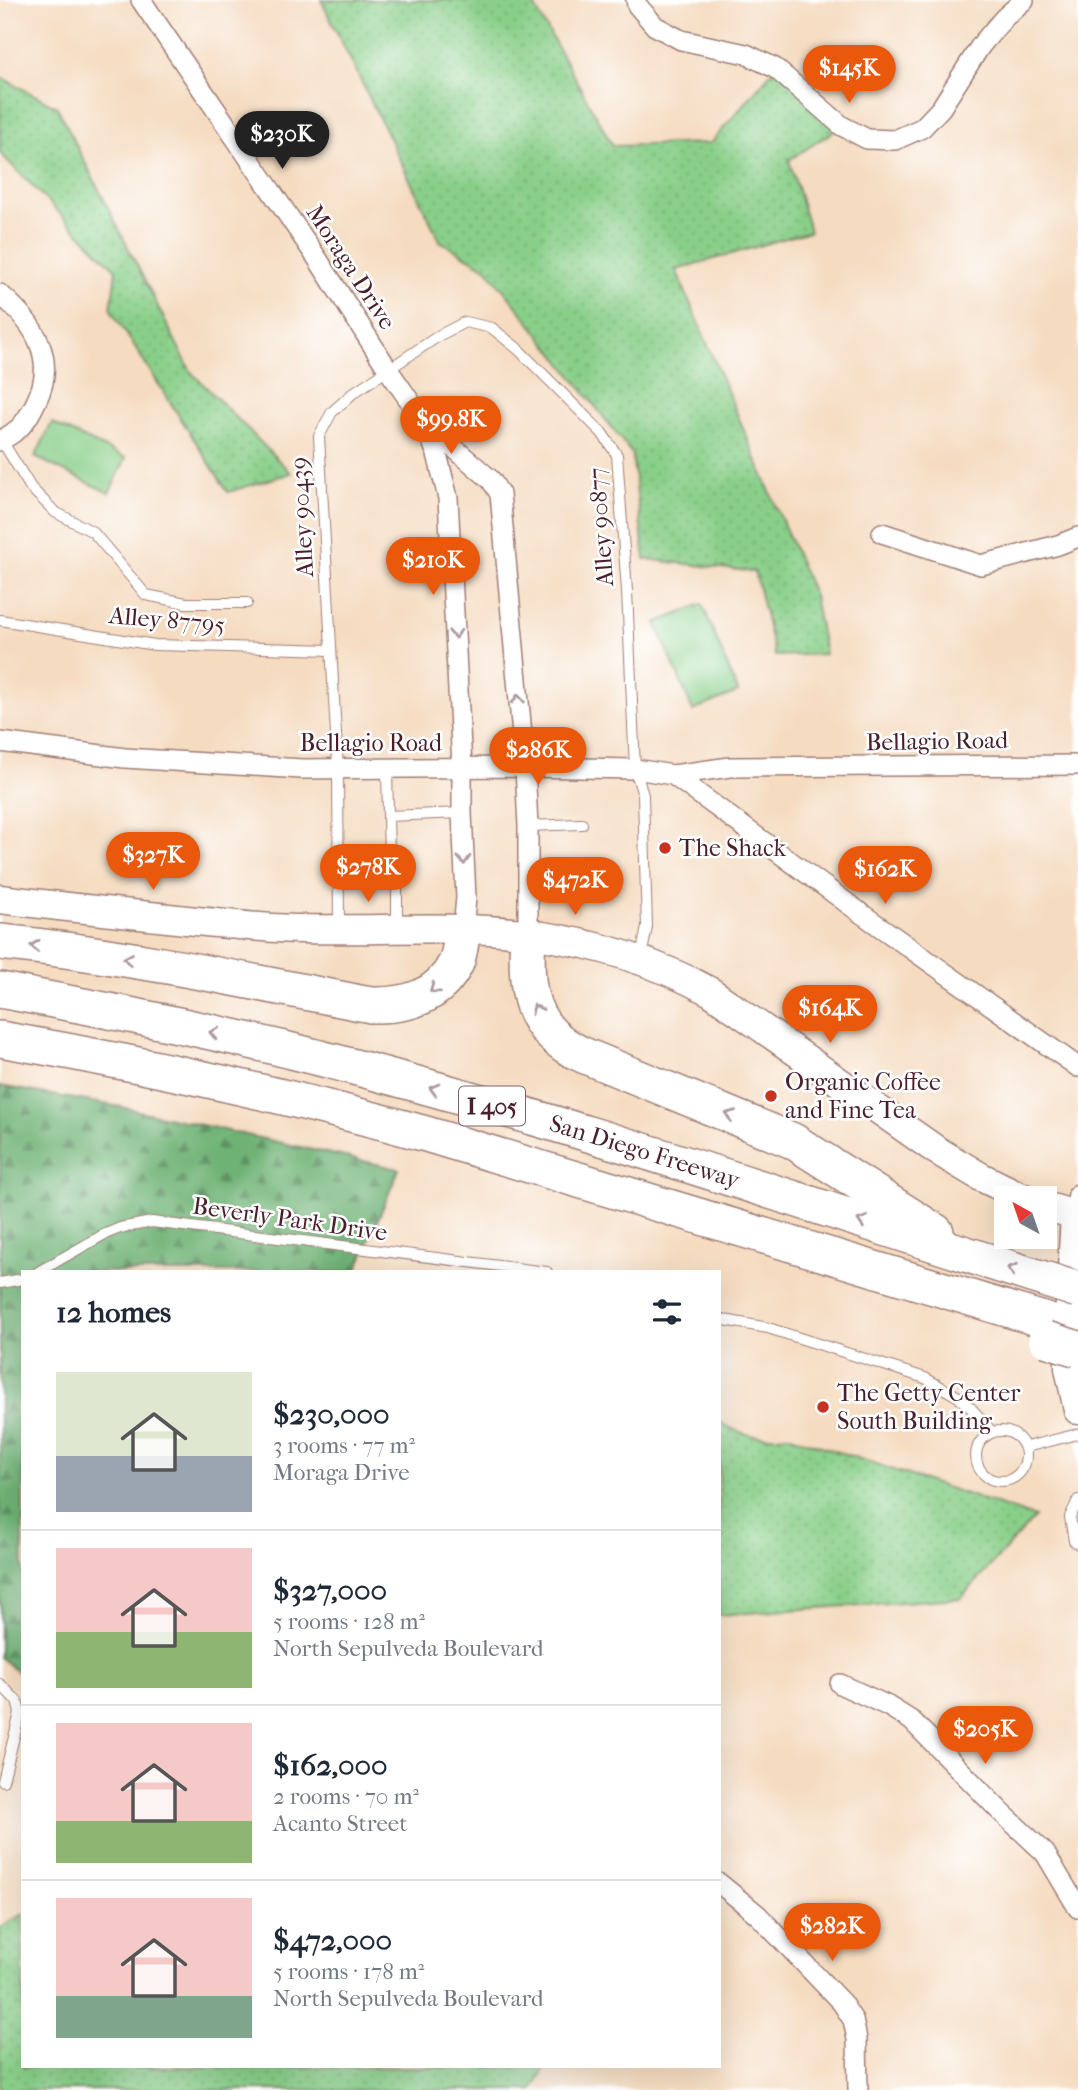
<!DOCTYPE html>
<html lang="en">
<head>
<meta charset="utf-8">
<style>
	:root { --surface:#fff; --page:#f2f2f3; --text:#1f2937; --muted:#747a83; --line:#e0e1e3; --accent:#ea580c }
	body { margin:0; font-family:"IM FELL French Canon",serif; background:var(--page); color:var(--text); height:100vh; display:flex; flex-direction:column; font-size:26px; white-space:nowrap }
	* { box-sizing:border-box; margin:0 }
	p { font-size:23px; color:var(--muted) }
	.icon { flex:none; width:38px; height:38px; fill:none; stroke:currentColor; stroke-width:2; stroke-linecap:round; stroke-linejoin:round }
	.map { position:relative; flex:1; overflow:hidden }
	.sheet { position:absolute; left:21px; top:1270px; width:700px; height:798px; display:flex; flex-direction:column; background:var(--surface); border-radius:0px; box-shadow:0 7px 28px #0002 }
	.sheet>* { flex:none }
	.needle { width:46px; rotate:320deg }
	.buttons { position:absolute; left:994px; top:1186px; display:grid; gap:14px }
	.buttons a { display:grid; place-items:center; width:63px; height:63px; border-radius:0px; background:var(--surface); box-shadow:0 7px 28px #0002; font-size:35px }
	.price { position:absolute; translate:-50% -60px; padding:0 16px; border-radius:24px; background:var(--accent); color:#fff; font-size:23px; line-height:46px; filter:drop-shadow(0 2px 4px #0008) }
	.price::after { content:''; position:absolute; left:50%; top:42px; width:21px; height:16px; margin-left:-10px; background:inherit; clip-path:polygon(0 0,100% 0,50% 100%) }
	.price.on { background:#222; color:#fff }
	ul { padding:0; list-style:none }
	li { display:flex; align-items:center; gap:21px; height:175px; padding:0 35px }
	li+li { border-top:2px solid var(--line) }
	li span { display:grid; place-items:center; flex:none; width:196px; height:140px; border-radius:0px; color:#555 }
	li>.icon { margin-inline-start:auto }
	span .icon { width:84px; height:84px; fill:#fffc; stroke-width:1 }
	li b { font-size:30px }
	h2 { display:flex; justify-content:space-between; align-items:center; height:84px; padding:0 35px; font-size:30px }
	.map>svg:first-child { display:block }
	.grass { fill:url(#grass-dots); stroke:#6a775a; stroke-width:2 }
	.forest { fill:url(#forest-firs); stroke:#5c6850; stroke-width:2 }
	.park { fill:#89cf89; stroke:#6a775a; stroke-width:2 }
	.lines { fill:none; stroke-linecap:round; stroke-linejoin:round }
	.lane-casing { stroke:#a07e76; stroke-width:12 }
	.street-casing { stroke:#a07e76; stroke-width:22 }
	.secondary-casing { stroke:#a07e76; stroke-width:31 }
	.highway-casing { stroke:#a07e76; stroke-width:38 }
	.lane { stroke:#fff; stroke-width:10 }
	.street { stroke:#fff; stroke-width:19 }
	.secondary { stroke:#fff; stroke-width:28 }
	.highway { stroke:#fff; stroke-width:35 }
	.highway-bridge-casing { stroke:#a07e76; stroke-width:38; stroke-linecap:butt }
	.highway-bridge { stroke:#fff; stroke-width:35 }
	.oneway { stroke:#ae9aa0 }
	.poi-dot { fill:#c8321e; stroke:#fff; stroke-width:2.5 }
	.labels { text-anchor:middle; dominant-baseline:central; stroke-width:5; stroke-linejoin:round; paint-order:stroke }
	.shield { fill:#fff; stroke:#80626b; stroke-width:2 }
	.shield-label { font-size:23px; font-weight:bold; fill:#4a1f2b }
	.street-label { font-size:24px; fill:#4a1f2b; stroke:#fff }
	.poi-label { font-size:24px; fill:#4a1f2b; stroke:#fff; text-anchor:start }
</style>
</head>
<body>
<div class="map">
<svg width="1078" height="2090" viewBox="0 0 1078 2090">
	<defs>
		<pattern id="grass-dots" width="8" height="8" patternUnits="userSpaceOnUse" patternTransform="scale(1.75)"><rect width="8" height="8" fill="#89cf89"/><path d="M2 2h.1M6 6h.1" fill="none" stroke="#78b176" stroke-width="1.8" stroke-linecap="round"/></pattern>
		<pattern id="forest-firs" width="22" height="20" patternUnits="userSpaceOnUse" patternTransform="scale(1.75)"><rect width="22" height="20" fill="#6eb275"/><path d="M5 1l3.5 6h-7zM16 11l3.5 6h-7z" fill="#5c9060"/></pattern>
	</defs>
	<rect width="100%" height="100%" fill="#fff"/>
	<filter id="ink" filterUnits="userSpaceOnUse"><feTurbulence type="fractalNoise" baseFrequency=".0143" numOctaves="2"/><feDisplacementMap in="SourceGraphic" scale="14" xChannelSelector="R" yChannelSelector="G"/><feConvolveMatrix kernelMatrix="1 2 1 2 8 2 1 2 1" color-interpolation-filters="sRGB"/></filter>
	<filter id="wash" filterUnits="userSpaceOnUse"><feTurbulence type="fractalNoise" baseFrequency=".00686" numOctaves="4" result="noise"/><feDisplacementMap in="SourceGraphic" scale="28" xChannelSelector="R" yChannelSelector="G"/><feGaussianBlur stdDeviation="1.57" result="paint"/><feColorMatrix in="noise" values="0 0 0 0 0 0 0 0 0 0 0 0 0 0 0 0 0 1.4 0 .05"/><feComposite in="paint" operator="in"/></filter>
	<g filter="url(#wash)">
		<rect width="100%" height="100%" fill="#f5dcc1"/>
		<!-- grass -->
		<path class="grass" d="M321,0H531L613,146L711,143L775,68L842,126L789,160L810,231L676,270L814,596L825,654L775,656L755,572L645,559L632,454L554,353L486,268L440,241Z
			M0,77L57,107L191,372L291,473L228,492L111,310L116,270L0,153Z
			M719,1421C741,1437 762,1438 788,1435L1035,1517L961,1598L719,1615Z
			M23,1914V2067H545L533,2090H0V1928L6,1923Z"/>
		<!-- forest -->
		<path class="forest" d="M0,1086L121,1107L399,1169L356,1272H23V1677L0,1657Z"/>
		<!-- park -->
		<path class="park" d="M52,423L126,458L109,493L35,457Z
			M702,604L738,692L693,711L656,623Z"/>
	</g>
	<g filter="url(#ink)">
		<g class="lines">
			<!-- lane casing -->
			<g class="lane-casing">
				<path id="lane" d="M2,441L31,488L55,512L93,532L146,595L186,603H247
					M0,620L155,645L331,650
					M387,769L389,859L397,870V927
					M388,816L462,813
					M528,826L582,824
					M339,928L338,769L319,436L332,412L353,393L440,335L465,322L492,328L518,349L602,433L617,455L627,591L635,769L643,795L647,927L641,957
					M38,1272L103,1235L120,1228L152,1222L547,1272
					M0,1283L23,1279
					M719,1319L768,1328L925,1378L957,1396L971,1408L992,1432
					M976 1456a25 25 0 1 1 50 0a25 25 0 1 1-50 0Z
					M1026,1447L1078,1434
					M1078,1500L1070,1517L1074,1541L1078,1544
					M0,1684L17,1701L20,1713L3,1781"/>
			</g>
			<!-- street casing -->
			<g class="street-casing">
				<path id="street" d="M141,0L317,258L389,371L425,423L491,480L500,494L525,767L528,826V934
					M636,0L637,5L655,26L681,40L746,54L775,68L842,126L867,139L895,140L922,128L941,108L981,45L1004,18L1024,0
					M0,294C34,323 58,358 36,402C26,423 20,430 0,441
					M426,427L437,454L448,498L462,767V813L466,898L463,930
					M882,533L981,565L1058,545L1078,537
					M0,742L125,758L302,769L525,767L635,769L673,775L730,767L1078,765
					M673,775L862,914L1078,1067
					M1075,1215L1078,1194
					M840,1684L888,1706L912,1721L1000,1811L1045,1853L1078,1908
					M719,1883L758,1915L842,2003L853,2020L857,2039L858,2090"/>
			</g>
			<!-- secondary casing -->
			<g class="secondary-casing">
				<path id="secondary" d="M0,899C65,907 130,914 196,921C231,924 266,929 302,929C377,931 455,924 530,934C594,943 655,961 711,992L936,1150L981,1177L1026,1199
					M1045,1206L1078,1216
					M1075,1215L1069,1319V1368L1078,1410"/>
			</g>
			<!-- highway casing -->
			<g class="highway-casing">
				<g id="highway">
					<path d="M528,934C525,988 527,1030 583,1055L793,1141L936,1232"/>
					<path d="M0,942C125,955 248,981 371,1005C407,1006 439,997 456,963C460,953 461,940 463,930"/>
					<path id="s1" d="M0,990C100,1009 201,1028 300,1053C554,1117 801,1202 1050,1281"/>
					<path d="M0,1039C144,1064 286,1095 426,1134L1047,1321"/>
				</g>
			</g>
			<!-- lane -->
			<use href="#lane" class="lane"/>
			<!-- street -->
			<use href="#street" class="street"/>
			<!-- secondary -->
			<use href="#secondary" class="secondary"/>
			<!-- highway -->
			<use href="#highway" class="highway"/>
			<!-- highway-bridge casing -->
			<g class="highway-bridge-casing">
				<path id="highway-bridge" d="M1050,1281L1078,1290
					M1046,1339L1078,1349"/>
			</g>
			<!-- highway-bridge -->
			<use href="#highway-bridge" class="highway-bridge"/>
		</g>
		<!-- one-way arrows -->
		<defs><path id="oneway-chevron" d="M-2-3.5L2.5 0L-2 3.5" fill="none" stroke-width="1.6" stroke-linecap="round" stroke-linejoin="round" transform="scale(1.75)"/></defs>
		<g class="oneway">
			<use href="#oneway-chevron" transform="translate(455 634) rotate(87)"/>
			<use href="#oneway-chevron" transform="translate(518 699) rotate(-95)"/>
			<use href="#oneway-chevron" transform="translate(464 860) rotate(87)"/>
			<use href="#oneway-chevron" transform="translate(35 946) rotate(-174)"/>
			<use href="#oneway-chevron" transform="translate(128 959) rotate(-170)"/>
			<use href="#oneway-chevron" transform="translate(434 989) rotate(144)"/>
			<use href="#oneway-chevron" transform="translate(536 1009) rotate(-115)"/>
			<use href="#oneway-chevron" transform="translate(214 1033) rotate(-167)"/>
			<use href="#oneway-chevron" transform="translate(434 1089) rotate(-165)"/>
			<use href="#oneway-chevron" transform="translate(730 1115) rotate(-158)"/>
			<use href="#oneway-chevron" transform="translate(862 1221) rotate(-162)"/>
			<use href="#oneway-chevron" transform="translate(1012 1269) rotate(-162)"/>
		</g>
	</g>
	<!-- markers -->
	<g class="poi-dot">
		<circle cx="665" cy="848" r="7"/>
		<circle cx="771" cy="1096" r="7"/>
		<circle cx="823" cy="1407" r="7"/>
	</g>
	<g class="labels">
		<!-- shield labels -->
		<rect class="shield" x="459" y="1086.5" width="66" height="39" rx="5"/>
		<g class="shield-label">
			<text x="492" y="1106">I 405</text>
		</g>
		<!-- street labels -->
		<g class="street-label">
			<text transform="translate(351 267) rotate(57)">Moraga Drive</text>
			<text transform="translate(302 517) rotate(-93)">Alley 90439</text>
			<text transform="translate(601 527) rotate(-94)">Alley 90877</text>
			<text transform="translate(167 620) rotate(5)">Alley 87795</text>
			<text transform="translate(937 741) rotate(-1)">Bellagio Road</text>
			<text x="371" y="743">Bellagio Road</text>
			<text stroke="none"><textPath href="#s1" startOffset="665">San Diego Freeway</textPath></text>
			<text transform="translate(290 1219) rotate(8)">Beverly Park Drive</text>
		</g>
		<!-- poi labels -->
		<g class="poi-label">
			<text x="679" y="848">The Shack</text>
			<text x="785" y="1082">Organic Coffee<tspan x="785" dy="28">and Fine Tea</tspan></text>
			<text x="837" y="1393">The Getty Center<tspan x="837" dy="28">South Building</tspan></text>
		</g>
	</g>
</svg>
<div class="buttons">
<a><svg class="needle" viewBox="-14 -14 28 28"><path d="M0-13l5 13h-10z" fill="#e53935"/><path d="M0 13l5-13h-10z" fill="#747a83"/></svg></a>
</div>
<b class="price" style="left:849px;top:105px">$145K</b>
<b class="price on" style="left:282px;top:171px">$230K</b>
<b class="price" style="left:451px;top:456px">$99.8K</b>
<b class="price" style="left:433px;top:597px">$210K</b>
<b class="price" style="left:538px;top:787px">$286K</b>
<b class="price" style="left:153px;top:892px">$327K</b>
<b class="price" style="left:368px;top:904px">$278K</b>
<b class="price" style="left:885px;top:906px">$162K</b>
<b class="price" style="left:575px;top:917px">$472K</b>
<b class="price" style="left:830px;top:1045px">$164K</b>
<b class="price" style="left:985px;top:1766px">$205K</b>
<b class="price" style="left:832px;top:1963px">$282K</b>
<section class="sheet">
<h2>12 homes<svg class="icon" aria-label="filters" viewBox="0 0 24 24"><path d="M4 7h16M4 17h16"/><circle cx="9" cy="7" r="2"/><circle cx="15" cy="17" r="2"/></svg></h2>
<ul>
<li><span style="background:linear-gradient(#dfe7d0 60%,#9aa5b1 0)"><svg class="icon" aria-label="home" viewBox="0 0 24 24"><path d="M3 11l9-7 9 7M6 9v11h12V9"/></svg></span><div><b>$230,000</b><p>3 rooms · 77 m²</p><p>Moraga Drive</p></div></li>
<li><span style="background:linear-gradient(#f6c9c9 60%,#8fb573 0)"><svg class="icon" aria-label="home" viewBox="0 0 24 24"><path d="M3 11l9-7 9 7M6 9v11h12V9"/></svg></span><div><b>$327,000</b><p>5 rooms · 128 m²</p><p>North Sepulveda Boulevard</p></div></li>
<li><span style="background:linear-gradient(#f6c9c9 70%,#8fb573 0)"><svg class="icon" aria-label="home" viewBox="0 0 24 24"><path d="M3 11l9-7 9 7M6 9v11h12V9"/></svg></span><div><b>$162,000</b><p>2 rooms · 70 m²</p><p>Acanto Street</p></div></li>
<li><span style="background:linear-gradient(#f6c9c9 70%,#7fa58c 0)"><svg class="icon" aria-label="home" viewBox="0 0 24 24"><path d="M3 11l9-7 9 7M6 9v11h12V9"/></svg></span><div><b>$472,000</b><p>5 rooms · 178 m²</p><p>North Sepulveda Boulevard</p></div></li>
</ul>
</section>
</div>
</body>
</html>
